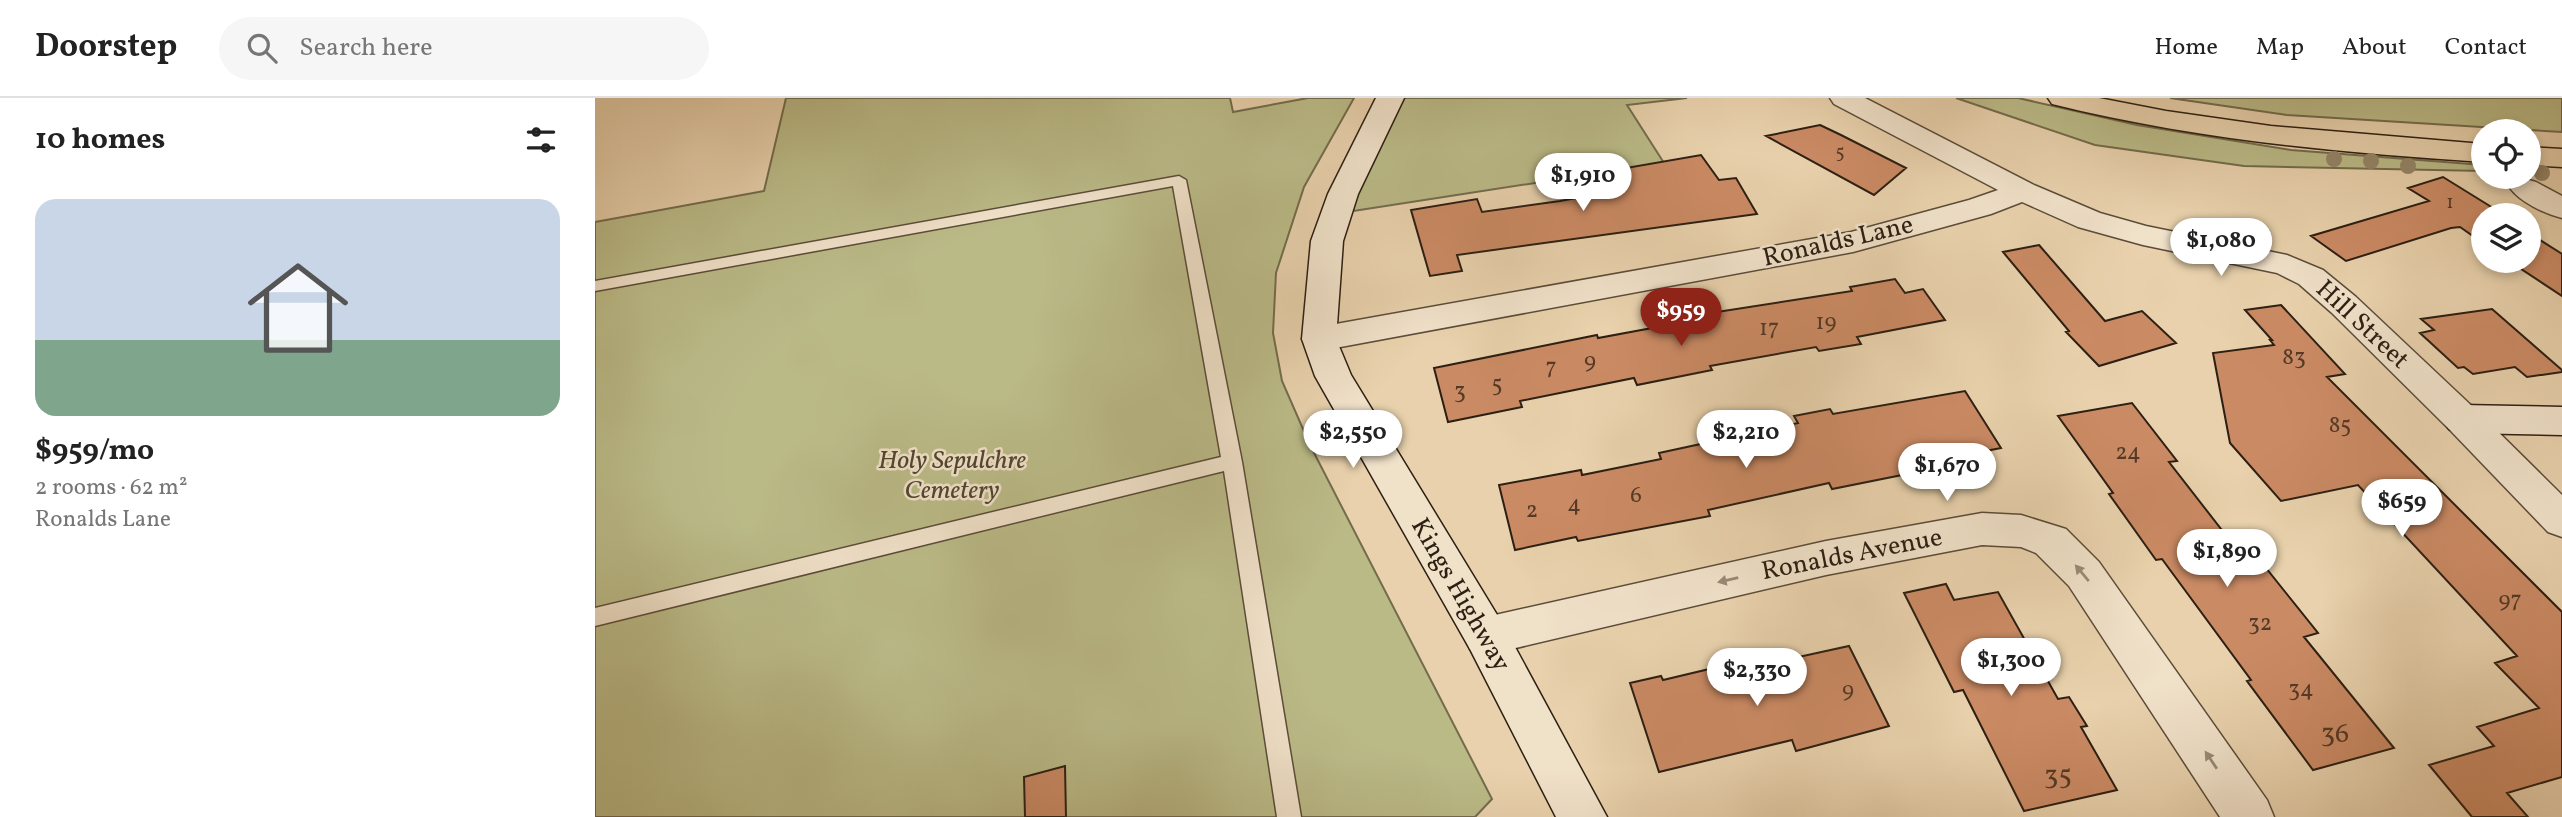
<!DOCTYPE html>
<html lang="en">
<head>
<meta charset="utf-8">
<style>
	:root { --surface:#fff; --page:#f6f6f6; --text:#222; --muted:#767676; --line:#e0e0e0; --accent:#8f2418 }
	body { margin:0; font-family:Vollkorn,serif; background:var(--page); color:var(--text); height:100vh; display:flex; flex-direction:column; font-size:26px; white-space:nowrap }
	* { box-sizing:border-box; margin:0 }
	p { font-size:23px; color:var(--muted) }
	.icon { flex:none; width:38px; height:38px; fill:none; stroke:currentColor; stroke-width:2; stroke-linecap:round; stroke-linejoin:round }
	.map { position:relative; flex:1; overflow:hidden }
	.panel { display:flex; flex-direction:column; background:var(--surface); width:595px }
	.panel>* { flex:none }
	.controls { position:absolute; left:1876px; top:21px; display:grid; gap:14px }
	.controls a { display:grid; place-items:center; width:70px; height:70px; border-radius:50%; background:var(--surface); box-shadow:0 4px 10px #0003; font-size:35px }
	.price { position:absolute; translate:-50% -60px; padding:0 16px; border-radius:24px; background:#fff; color:#222; font-size:23px; line-height:46px; filter:drop-shadow(0 2px 4px #0008) }
	.price::after { content:''; position:absolute; left:50%; top:42px; width:21px; height:16px; margin-left:-10px; background:inherit; clip-path:polygon(0 0,100% 0,50% 100%) }
	.price.active { background:var(--accent); color:#fff }
	ul { padding:0; list-style:none }
	li { display:grid; align-content:center; gap:14px; height:371px; padding:0 35px }
	li+li { border-top:2px solid var(--line) }
	li span { display:grid; place-items:center; height:217px; border-radius:21px; color:#555 }
	li>.icon { margin-inline-start:auto }
	span .icon { width:126px; height:126px; fill:#fffc; stroke-width:1 }
	li b { font-size:30px }
	h2 { display:flex; justify-content:space-between; align-items:center; height:84px; padding:0 35px; font-size:30px }
	header { display:flex; align-items:center; gap:42px; box-sizing:border-box; height:98px; padding:0 35px; background:var(--surface); border-bottom:2px solid var(--line) }
	header strong { font-size:33px }
	nav { display:flex; gap:38px; margin-inline-start:auto; font-size:24px }
	.search { width:490px; height:63px; background:var(--page); display:flex; align-items:center; gap:18px; box-sizing:border-box; padding:0 24px; border-radius:38px; color:var(--muted); font-size:26px }
	main { display:flex; flex:1; min-height:0 }
	.map>svg:first-child { display:block }
	.green { fill:#baba87; stroke:#736c4d; stroke-width:2 }
	.building { fill:#ca8a64; stroke:#2c1f13; stroke-width:2 }
	.lines { fill:none; stroke-linecap:round; stroke-linejoin:round }
	.lane-casing { stroke:#5b4c39; stroke-width:3 }
	.street-casing { stroke:#5b4c39; stroke-width:3 }
	.secondary-casing { stroke:#2c1f13; stroke-width:3 }
	.highway-casing { stroke:#2c1f13; stroke-width:3 }
	.lane { fill:#f0e1c9; fill-rule:evenodd }
	.street { fill:#f0e1c9; fill-rule:evenodd }
	.secondary { fill:#f0e1c9; fill-rule:evenodd }
	.highway { fill:#e8d1ac; fill-rule:evenodd }
	.tree { fill:#948568 }
	.oneway { fill:#988a77 }
	.labels { text-anchor:middle; dominant-baseline:central; stroke-width:5; stroke-linejoin:round; paint-order:stroke }
	.far-number-label { font-size:19px; fill:#543a27 }
	.number-label { font-size:23px; fill:#543a27 }
	.street-label { font-size:26px; fill:#2c1f13; stroke:#f0e1c9 }
	.park-label { font-size:26px; font-style:italic; fill:#504630; stroke:#f0e1c9 }
	.near-number-label { font-size:28px; fill:#543a27 }
</style>
</head>
<body>
<header>
<strong>Doorstep</strong>
<div class="search"><svg class="icon" aria-label="search" viewBox="0 0 24 24"><circle cx="10" cy="10" r="6"/><path d="M15 15l6 6"/></svg>Search here</div>
<nav><a>Home</a><a>Map</a><a>About</a><a>Contact</a></nav>
</header>
<main>
<section class="panel">
<h2>10 homes<svg class="icon" aria-label="filters" viewBox="0 0 24 24"><path d="M4 7h16M4 17h16"/><circle cx="9" cy="7" r="2"/><circle cx="15" cy="17" r="2"/></svg></h2>
<ul>
<li><span style="background:linear-gradient(#c9d6e8 65%,#7fa58c 0)"><svg class="icon" aria-label="home" viewBox="0 0 24 24"><path d="M3 11l9-7 9 7M6 9v11h12V9"/></svg></span><div><b>$959/mo</b><p>2 rooms · 62 m²</p><p>Ronalds Lane</p></div></li>
</ul>
</section>
<div class="map">
<svg width="1967" height="719" viewBox="0 0 1967 719">
	<rect width="100%" height="100%" fill="#e8d1ac"/>
	<filter id="stains"><feTurbulence type="fractalNoise" baseFrequency=".00286" numOctaves="4"/><feColorMatrix values="0 0 0 0 .2 0 0 0 0 .09 0 0 0 0 .02 0 0 0 .5 -.17"/></filter>
	<radialGradient id="worn" r=".72"><stop offset=".6" stop-color="#630" stop-opacity="0"/><stop offset="1" stop-color="#630" stop-opacity=".3"/></radialGradient>
	<!-- green -->
	<path class="green" d="M191,0H635L638,14L713,0H759L709,89L681,175L678,235L687,283L715,347L897,701L880,719H0V124L169,93Z
		M802,0H1092L1032,7L1069,65L752,114Z
		M1361,0H1423L1542,27L1696,52L1888,67V73L1649,68L1500,47Z
		M1575,0H1967V34L1692,17Z"/>
	<!-- building -->
	<path class="building" d="M1225,27L1246,37L1311,70L1279,97L1171,38Z
		M1106,57L1124,82L1141,80L1162,116L862,157L867,173L835,178L816,112L882,101L887,114L965,103L1024,92L1014,73Z
		M1848,79L1906,115H1904L1907,117H1888V145L1865,129L1856,130L1751,163L1716,138L1834,103L1813,90Z
		M1934,135L1967,156V198L1914,163H1934Z
		M1444,147L1510,223L1547,213L1581,245L1504,268L1471,234L1474,233L1408,154Z
		M1300,181L1310,195L1328,191L1350,222L1262,239L1266,246L1224,253L1221,249L1115,268L1117,272L1042,287L1039,280L925,303L927,309L853,324L839,270L1002,237L1003,240L1111,220L1109,216L1257,193L1255,189Z
		M1686,207L1750,276L1732,279L1967,514V679L1912,695L1933,719H1877L1834,667L1899,648L1882,629L1944,610L1900,565L1922,558L1763,387L1686,403L1635,345L1618,255L1679,247L1675,242H1677L1650,212Z
		M1897,211L1967,272V274L1932,279L1920,269L1878,276L1869,269L1863,270L1825,235L1839,232L1826,221Z
		M1370,293L1406,350L1313,368L1317,375L1237,391L1234,385L1113,412L1115,418L983,443L981,439L920,452L904,387L986,372L987,377L1066,361L1064,355L1203,325L1199,318L1235,311L1238,316Z
		M1537,305L1582,363L1574,364L1654,467L1667,465L1723,535L1709,539L1799,650L1718,672L1652,583L1656,582L1567,461L1561,462L1514,396L1518,395L1463,318Z
		M1351,486L1359,502L1403,494L1463,601L1474,599L1492,628L1486,629L1522,692L1429,713L1368,592L1359,594L1309,495Z
		M1254,548L1294,628L1201,653L1197,642L1064,674L1035,585L1066,578L1068,582L1127,568L1130,575Z
		M470,668L471,719H430L429,679Z"/>
	<g class="lines">
		<!-- lane casing -->
		<g class="lane-casing">
			<path id="lane" d="M584,78L591,82L647,364L706,719H682L629,373L0,528V510L626,359L578,88L0,193V183Z"/>
		</g>
		<!-- street casing -->
		<g class="street-casing">
			<path id="street" d="M1235,0H1270L1439,87L1505,115L1551,128L1692,157L1728,172L1761,199L1880,311L1967,397V439L1953,434L1854,331L1737,215L1704,186L1682,175L1548,147L1483,129L1427,104L1396,116L1258,154L724,253L712,249L707,241L712,233L724,229L1256,134L1374,102L1403,92L1239,6Z
				M1930,81L1941,84L1967,98V120C1950,116 1925,104 1915,90L1919,84Z
				M1387,415L1426,417L1471,431L1504,464L1672,702L1679,719H1625L1474,488L1441,455L1426,449L1387,447L1231,477L891,557L875,551L869,538L875,525L891,519L1231,443Z"/>
		</g>
		<!-- secondary casing -->
		<g class="secondary-casing">
			<path id="secondary" d="M781,0H809L763,96L748,143L741,241L756,277L907,525L1012,719H961L875,551L720,278L707,241L716,143L733,96Z
				M1867,307L1967,309V337L1867,335L1854,331L1848,321L1854,311Z"/>
		</g>
		<!-- highway casing -->
		<g class="highway-casing">
			<path id="highway" d="M1453,0H1504L1571,13L1676,28L1888,46V64C1744,55 1598,41 1457,6Z
				M1934,49L1967,51V69L1934,67Z"/>
		</g>
		<!-- lane -->
		<use href="#lane" class="lane"/>
		<!-- street -->
		<use href="#street" class="street"/>
		<!-- secondary -->
		<use href="#secondary" class="secondary"/>
		<!-- highway -->
		<use href="#highway" class="highway"/>
	</g>
	<!-- trees -->
	<g class="tree">
		<circle cx="1739" cy="61" r="8"/>
		<circle cx="1776" cy="63" r="8"/>
		<circle cx="1813" cy="68" r="8"/>
		<circle cx="1947" cy="75" r="8"/>
	</g>
	<!-- one-way arrows -->
	<defs><path id="oneway-solid" d="M-6-.8H1V-3.2L6.5 0L1 3.2V.8H-6Z" transform="scale(1.75)"/></defs>
	<g class="oneway">
		<use href="#oneway-solid" transform="translate(1487 475) rotate(-130)"/>
		<use href="#oneway-solid" transform="translate(1133 482) rotate(167)"/>
		<use href="#oneway-solid" transform="translate(1616 662) rotate(-124)"/>
	</g>
	<g class="labels">
		<!-- far-number labels -->
		<g class="far-number-label">
			<text x="1245" y="55">5</text>
			<text x="1855" y="105">1</text>
		</g>
		<!-- number labels -->
		<g class="number-label">
			<text x="1231" y="225">19</text>
			<text x="1174" y="231">17</text>
			<text x="1699" y="260">83</text>
			<text x="995" y="264">9</text>
			<text x="956" y="270">7</text>
			<text x="902" y="287">5</text>
			<text x="865" y="294">3</text>
			<text x="1745" y="328">85</text>
			<text x="1533" y="355">24</text>
			<text x="1041" y="398">6</text>
			<text x="979" y="407">4</text>
			<text x="937" y="413">2</text>
			<text x="1915" y="503">97</text>
			<text x="1665" y="526">32</text>
			<text x="1706" y="592">34</text>
			<text x="1253" y="593">9</text>
		</g>
		<!-- street labels -->
		<g class="street-label">
			<text transform="translate(1243 144) rotate(-13)">Ronalds Lane</text>
			<text transform="translate(1767 227) rotate(43)">Hill Street</text>
			<text transform="translate(1257 457) rotate(-11)">Ronalds Avenue</text>
			<text transform="translate(865 497) rotate(60)">Kings Highway</text>
		</g>
		<!-- park labels -->
		<g class="park-label">
			<text x="357" y="363">Holy Sepulchre<tspan x="357" dy="30">Cemetery</tspan></text>
		</g>
		<!-- near-number labels -->
		<g class="near-number-label">
			<text x="1740" y="636">36</text>
			<text x="1463" y="678">35</text>
		</g>
	</g>
	<rect width="100%" height="100%" filter="url(#stains)"/>
	<rect width="100%" height="100%" fill="url(#worn)"/>
</svg>
<div class="controls">
<a><svg class="icon" aria-label="locate" viewBox="0 0 24 24"><circle cx="12" cy="12" r="6"/><path d="M12 2v4M12 18v4M2 12h4M18 12h4"/></svg></a>
<a><svg class="icon" aria-label="layers" viewBox="0 0 24 24"><path d="M12 4l9 5-9 5-9-5zM3 14l9 5 9-5"/></svg></a>
</div>
<b class="price" style="left:988px;top:115px">$1,910</b>
<b class="price" style="left:1626px;top:180px">$1,080</b>
<b class="price active" style="left:1086px;top:250px">$959</b>
<b class="price" style="left:758px;top:372px">$2,550</b>
<b class="price" style="left:1151px;top:372px">$2,210</b>
<b class="price" style="left:1352px;top:405px">$1,670</b>
<b class="price" style="left:1807px;top:441px">$659</b>
<b class="price" style="left:1632px;top:491px">$1,890</b>
<b class="price" style="left:1416px;top:600px">$1,300</b>
<b class="price" style="left:1162px;top:610px">$2,330</b>
</div>
</main>
</body>
</html>
